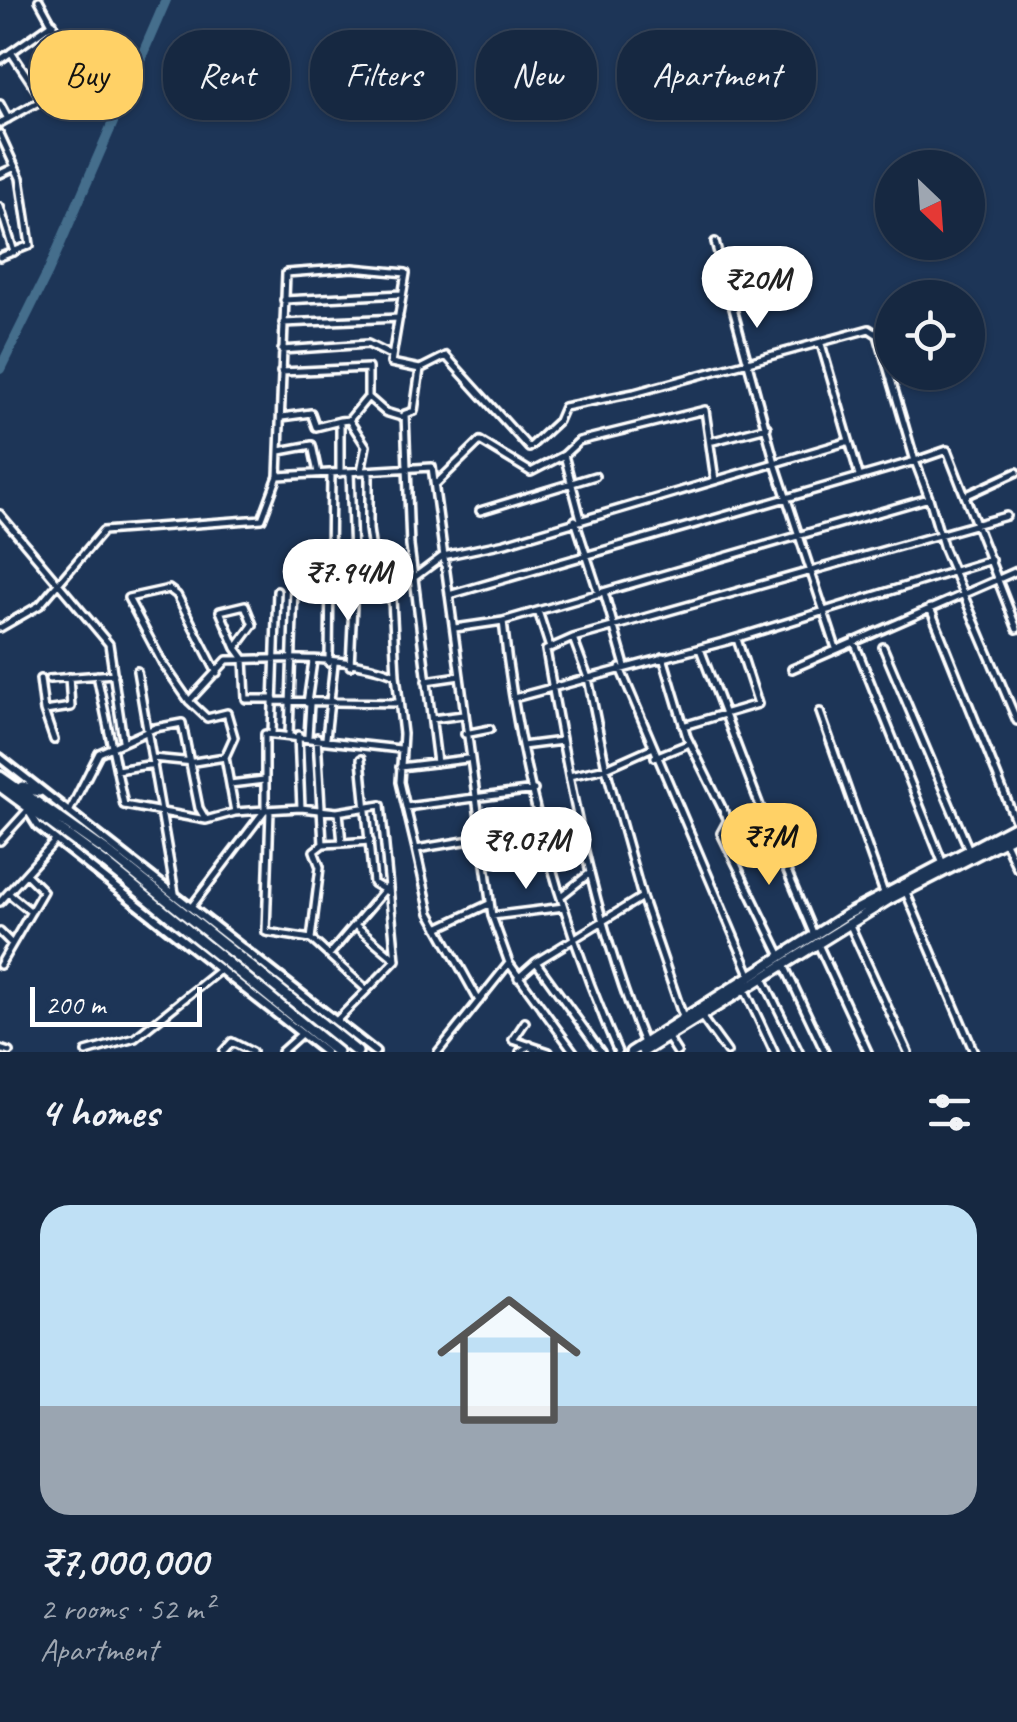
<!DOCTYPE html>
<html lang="en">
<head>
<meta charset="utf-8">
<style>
	:root { --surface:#162841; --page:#23344c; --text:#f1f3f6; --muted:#9ea6b1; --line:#35445a; --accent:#ffd166 }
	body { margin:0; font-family:Caveat,sans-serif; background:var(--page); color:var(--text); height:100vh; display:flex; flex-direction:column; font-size:38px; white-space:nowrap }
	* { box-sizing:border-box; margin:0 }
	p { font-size:32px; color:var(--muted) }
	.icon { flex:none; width:55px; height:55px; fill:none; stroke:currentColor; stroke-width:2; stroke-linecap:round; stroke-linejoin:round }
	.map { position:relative; height:1052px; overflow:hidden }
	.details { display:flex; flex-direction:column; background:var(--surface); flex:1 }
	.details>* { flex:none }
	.top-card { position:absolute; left:30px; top:30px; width:958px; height:90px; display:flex; gap:20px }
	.needle { width:65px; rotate:155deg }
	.tools { position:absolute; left:875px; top:150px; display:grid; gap:20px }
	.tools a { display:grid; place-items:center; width:110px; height:110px; border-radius:50%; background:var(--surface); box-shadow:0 2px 8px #0004,0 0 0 2px var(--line); font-size:50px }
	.scale { position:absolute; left:30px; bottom:25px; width:172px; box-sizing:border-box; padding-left:10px; border:5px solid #fff; border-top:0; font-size:28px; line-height:35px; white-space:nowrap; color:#fff; -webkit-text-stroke:8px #1d3557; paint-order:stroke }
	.price { position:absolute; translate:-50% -85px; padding:0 22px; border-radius:35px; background:#fff; color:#222; font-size:32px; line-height:65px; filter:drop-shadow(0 2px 5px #0008) }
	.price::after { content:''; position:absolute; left:50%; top:60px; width:30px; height:22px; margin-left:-15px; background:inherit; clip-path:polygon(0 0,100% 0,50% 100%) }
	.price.on { background:var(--accent); color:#111 }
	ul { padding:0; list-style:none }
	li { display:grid; align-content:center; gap:20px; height:530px; padding:0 40px }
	li span { display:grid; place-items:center; height:310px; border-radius:30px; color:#555 }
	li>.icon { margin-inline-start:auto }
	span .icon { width:180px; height:180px; fill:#fffc; stroke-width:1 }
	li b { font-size:42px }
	h2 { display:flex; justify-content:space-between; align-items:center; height:120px; padding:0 40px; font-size:42px }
	.chip { padding:0 35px; border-radius:40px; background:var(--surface); box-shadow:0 2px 8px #0004,0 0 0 2px var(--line); font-size:35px; line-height:90px }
	.chip.on { background:var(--accent); color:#111 }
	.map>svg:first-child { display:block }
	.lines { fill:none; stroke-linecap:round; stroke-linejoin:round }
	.river { stroke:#446e8c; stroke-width:10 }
	.street-casing { stroke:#fff; stroke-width:12 }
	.secondary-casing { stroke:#fff; stroke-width:14 }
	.primary-casing { stroke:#fff; stroke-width:15 }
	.highway-casing { stroke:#fff; stroke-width:16 }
	.street { stroke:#1d3557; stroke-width:5 }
	.secondary { stroke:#1d3557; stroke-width:6 }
	.primary { stroke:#1d3557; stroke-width:8 }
	.highway { stroke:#1d3557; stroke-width:9 }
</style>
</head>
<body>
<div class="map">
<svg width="1017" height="1052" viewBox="0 0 1017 1052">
	<rect width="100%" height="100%" fill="#1d3557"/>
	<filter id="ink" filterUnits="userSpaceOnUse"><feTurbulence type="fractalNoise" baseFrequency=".01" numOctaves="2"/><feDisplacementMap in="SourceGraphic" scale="20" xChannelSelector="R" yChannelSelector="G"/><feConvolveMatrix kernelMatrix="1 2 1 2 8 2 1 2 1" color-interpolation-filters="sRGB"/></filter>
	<g filter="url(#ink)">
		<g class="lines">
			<!-- river -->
			<path class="river" d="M0,369L48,272L166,0"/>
			<!-- street casing -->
			<g class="street-casing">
				<path id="street" d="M11,52L43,100
					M0,60L53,23
					M0,104L8,119
					M0,123L82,78L39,0
					M0,134L20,178L30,245L0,257
					M0,174L15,167
					M0,207L14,252
					M715,242L775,463L846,442
					M284,300L402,294
					M283,323L399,318
					M821,344L859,475
					M282,350L368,344L392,356
					M420,369L446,356L529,448L558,421L564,407L634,393L869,329L878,335L915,461L449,595
					M281,372L368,368V397L385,412L405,418
					M282,417L311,413L316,427L340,421
					M713,441L767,427
					M280,451L312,445L318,473
					M564,455L581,519
					M361,471L366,446L349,420L368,397
					M350,472L354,583L350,666
					M369,472V529L376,581
					M340,473V421L349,420
					M278,476L286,273L353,268L406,273L391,363L420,369L414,411L405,414L410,546L437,763
					M435,485L480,441L531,472L564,455L579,441L705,410L715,480
					M967,495L1017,472
					M929,498L915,461L947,450L1017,629
					M480,511L595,476
					M0,514L109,644L123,740
					M575,520L599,594
					M391,580L396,675
					M332,585L415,577L443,556L505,543L775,463L836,648
					M604,592L625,666
					M930,608L1017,825
					M538,611L550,648
					M0,628L40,605L103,531L262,519L278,476L432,467L492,916L509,963L574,1052
					M455,628L503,621
					M573,638L546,650C569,783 593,918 644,1043
					M854,641L943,864
					M883,647L969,850
					M236,648L220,611L245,605L253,625L236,648L244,659L246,699H274
					M700,649L763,814
					M663,657L687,737L728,820L763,814L814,935
					M329,663L331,473
					M620,668L750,974
					M792,669L1017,571
					M137,671L175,893
					M217,673L177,595L169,589L128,598L162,662L189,701L227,660C280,658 347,655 396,675L403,734L400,782L416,849
					M97,675L124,805L206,820
					M40,679L44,711L54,740
					M49,679L114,674
					M426,681L460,676
					M514,698L727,641L991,560
					M274,701L398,703
					M307,703L313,661
					M45,711L71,707L69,677
					M820,712L884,893
					M432,719L463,715
					M683,726L758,704L737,639
					M272,734L277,591
					M289,734L294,588
					M465,734L490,729
					M298,735L301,808L337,812L381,805L396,960L367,990
					M308,736L310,704
					M317,737L323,844L342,843
					M326,738L334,664
					M522,746L562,741
					M655,757L690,743
					M152,758L194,762L225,757L234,737L227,713L207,718L189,701
					M361,759L373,883L388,892
					M400,767L467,759
					M117,770L154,764
					M569,776L606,768L651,748
					M230,784L264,780
					M406,807L534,790
					M301,808L265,810V734L400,749
					M270,810L266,932L311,939L367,990L336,1021
					M69,812L99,753L155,728L182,723L199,808L206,820L235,812
					M339,812L342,843L370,841
					M728,820L721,833L781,956
					M1004,840L1017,868
					M0,841L28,810
					M905,890L974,1052
					M8,893L31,912
					M561,896L590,873
					M0,902L56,840
					M192,906L265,810L235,812L225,757
					M492,916L564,907
					M849,923L908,1052
					M355,925L395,959
					M438,928L489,904
					M0,932L12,944
					M311,939L320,867L314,851L323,844
					M817,942L868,1052
					M329,955L386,888
					M0,965L43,891L26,874
					M784,965L825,1052
					M518,978L536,962
					M763,978L799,1052
					M745,990L774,1052
					M479,1001L430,913L416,849L543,828
					M700,1015L727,1052
					M683,1017L642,897L606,768L588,678L573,638L1006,516
					M525,1022L513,1040L549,1052
					M668,1038L677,1052
					M0,1049L9,1052
					M86,1052L135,1038L221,969
					M223,1052L232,1042L252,1052
					M281,1052L301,1034
					M438,1052L509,963
					M520,1052L530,1045L535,1052
					M601,1052L536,962L642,897
					M618,1052C561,921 518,768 503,621L929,498L944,549L1017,721"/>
			</g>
			<!-- secondary casing -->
			<g class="secondary-casing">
				<path id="secondary" d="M0,758L375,1052
					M28,810L38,826L325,1052"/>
			</g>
			<!-- primary casing -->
			<g class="primary-casing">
				<path id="primary" d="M631,1052L846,915L1017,825
					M643,1052L888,900L1017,834"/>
			</g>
			<!-- highway casing -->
			<g class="highway-casing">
				<path id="highway" d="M0,777L110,854L357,1052
					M0,786L106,864L337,1052
					M22,787L39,791"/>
			</g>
			<!-- street -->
			<use href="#street" class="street"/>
			<!-- secondary -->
			<use href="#secondary" class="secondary"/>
			<!-- primary -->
			<use href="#primary" class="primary"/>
			<!-- highway -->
			<use href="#highway" class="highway"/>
		</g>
	</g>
</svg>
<div class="tools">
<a><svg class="needle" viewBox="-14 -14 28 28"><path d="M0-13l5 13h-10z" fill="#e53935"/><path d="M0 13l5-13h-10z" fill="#9ea6b1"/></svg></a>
<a><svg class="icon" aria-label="locate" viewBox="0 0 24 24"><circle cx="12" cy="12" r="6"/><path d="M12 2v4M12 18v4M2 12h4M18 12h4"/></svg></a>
</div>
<div class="scale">200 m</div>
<b class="price" style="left:757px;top:331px">₹20M</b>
<b class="price" style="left:348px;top:624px">₹7.94M</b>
<b class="price on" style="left:769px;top:888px">₹7M</b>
<b class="price" style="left:526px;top:892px">₹9.07M</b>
<div class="top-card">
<a class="chip on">Buy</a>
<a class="chip">Rent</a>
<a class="chip">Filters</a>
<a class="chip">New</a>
<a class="chip">Apartment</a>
</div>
</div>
<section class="details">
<h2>4 homes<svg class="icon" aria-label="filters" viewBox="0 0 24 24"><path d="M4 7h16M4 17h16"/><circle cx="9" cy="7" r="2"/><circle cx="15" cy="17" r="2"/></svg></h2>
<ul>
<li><span style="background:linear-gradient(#bfe0f5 65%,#9aa5b1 0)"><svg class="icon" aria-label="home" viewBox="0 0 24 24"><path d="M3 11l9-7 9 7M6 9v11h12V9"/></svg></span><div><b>₹7,000,000</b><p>2 rooms · 52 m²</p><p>Apartment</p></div></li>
</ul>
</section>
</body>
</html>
